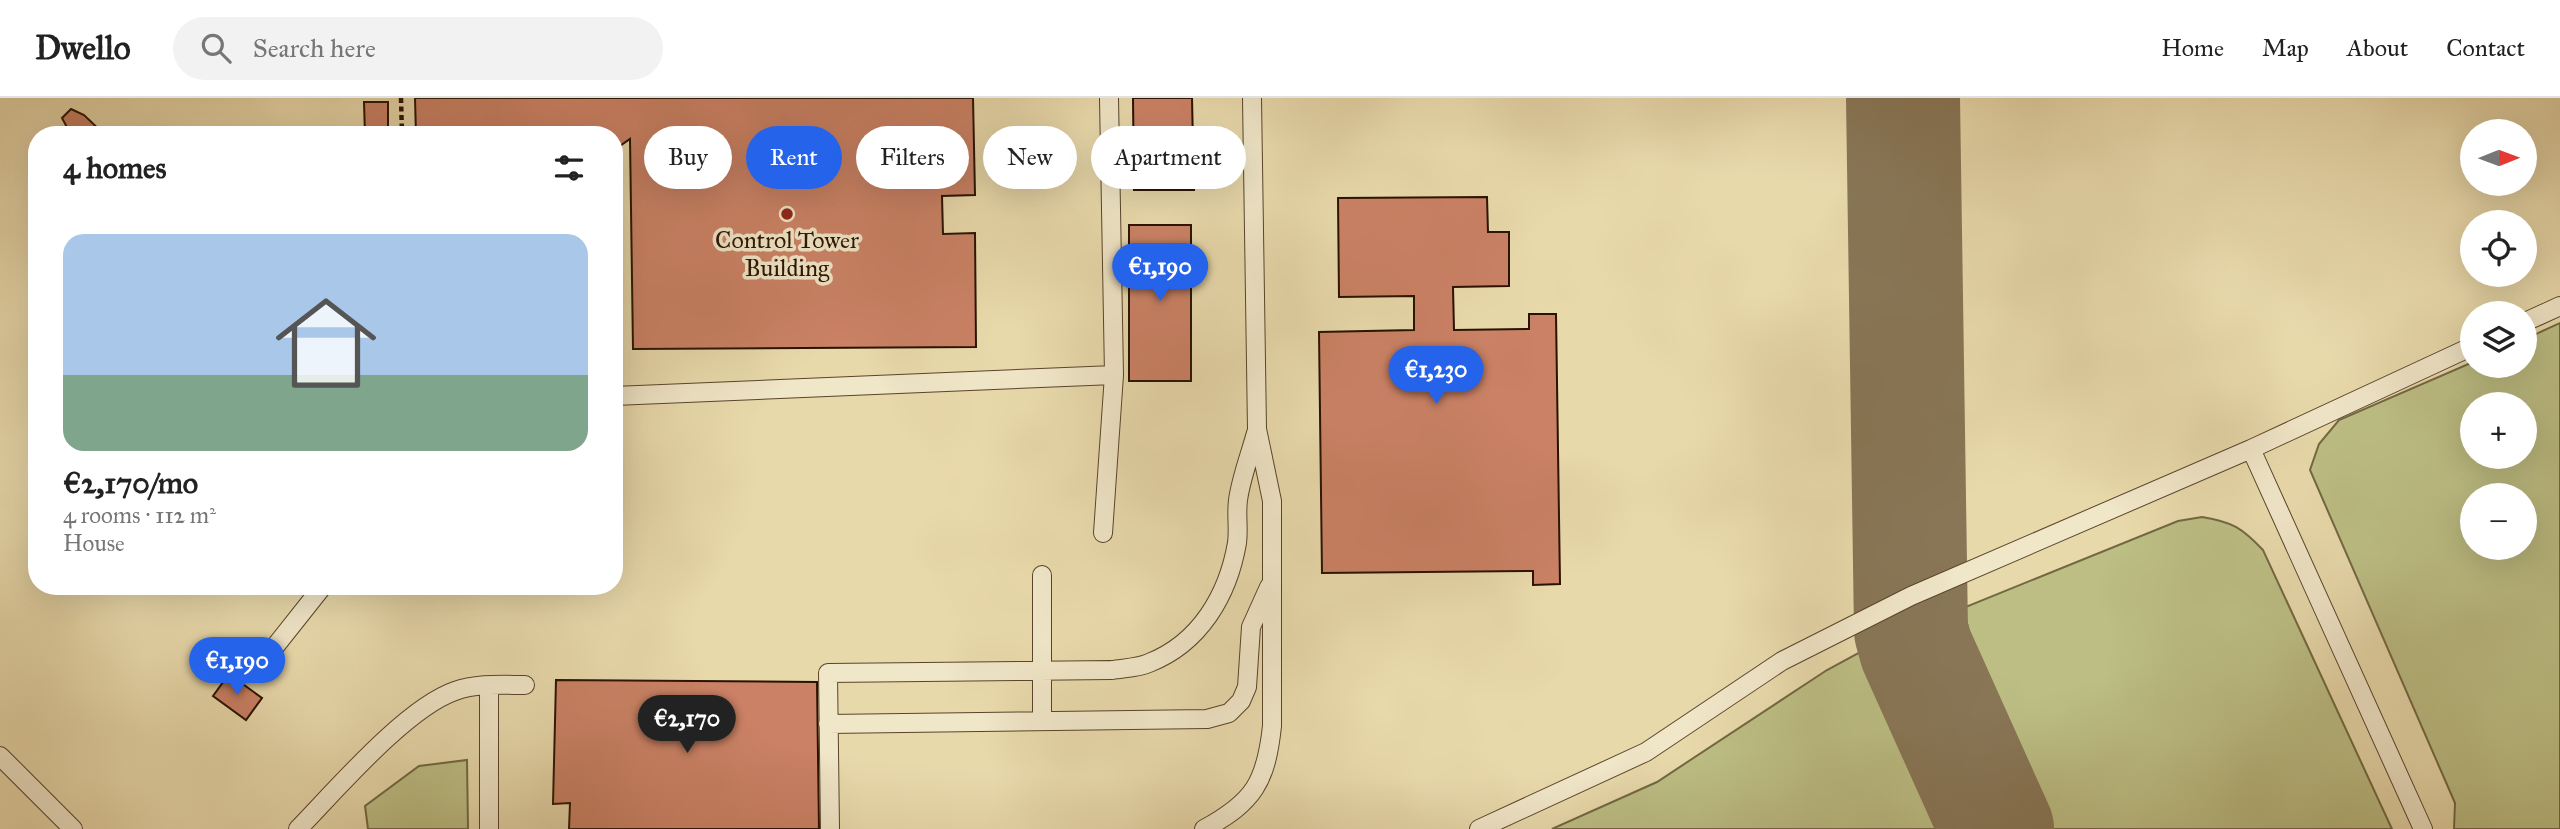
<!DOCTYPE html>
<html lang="en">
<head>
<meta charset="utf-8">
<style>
	:root { --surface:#fff; --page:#f2f2f2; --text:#222; --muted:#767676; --line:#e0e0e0; --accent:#2563eb }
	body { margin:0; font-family:"IM FELL Great Primer",serif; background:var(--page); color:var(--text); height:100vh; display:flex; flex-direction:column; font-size:26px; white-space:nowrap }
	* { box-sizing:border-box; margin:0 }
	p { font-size:23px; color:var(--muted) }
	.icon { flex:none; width:38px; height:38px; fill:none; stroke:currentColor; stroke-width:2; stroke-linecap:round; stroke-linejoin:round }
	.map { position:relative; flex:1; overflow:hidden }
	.details { position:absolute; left:28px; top:28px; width:595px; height:469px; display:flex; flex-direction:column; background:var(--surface); border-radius:28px; box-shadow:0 7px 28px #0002 }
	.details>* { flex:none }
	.top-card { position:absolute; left:644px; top:28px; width:665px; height:63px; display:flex; gap:14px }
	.needle { width:46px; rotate:89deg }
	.fabs { position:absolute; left:2460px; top:21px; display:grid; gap:14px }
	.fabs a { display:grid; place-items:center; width:77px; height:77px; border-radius:50%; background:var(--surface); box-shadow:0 7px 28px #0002; font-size:35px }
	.price { position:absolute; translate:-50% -60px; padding:0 16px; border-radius:24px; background:var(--accent); color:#fff; font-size:23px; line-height:46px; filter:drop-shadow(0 2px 4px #0008) }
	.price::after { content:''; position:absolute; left:50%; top:42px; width:21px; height:16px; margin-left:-10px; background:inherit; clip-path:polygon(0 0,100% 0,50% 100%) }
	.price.on { background:#222; color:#fff }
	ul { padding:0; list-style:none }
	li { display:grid; align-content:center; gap:14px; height:371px; padding:0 35px }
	li span { display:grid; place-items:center; height:217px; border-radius:21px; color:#555 }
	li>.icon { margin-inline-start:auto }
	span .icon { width:126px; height:126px; fill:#fffc; stroke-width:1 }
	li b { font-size:30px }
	h2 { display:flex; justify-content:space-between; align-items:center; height:84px; padding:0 35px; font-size:30px }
	.chip { padding:0 24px; border-radius:32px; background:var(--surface); box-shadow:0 7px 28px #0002; font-size:24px; line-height:63px }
	.chip.on { background:var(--accent); color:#fff }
	header { display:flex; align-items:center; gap:42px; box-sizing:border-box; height:98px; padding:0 35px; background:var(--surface); border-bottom:2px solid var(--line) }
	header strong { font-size:33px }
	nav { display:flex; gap:38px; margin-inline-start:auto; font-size:24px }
	.search { width:490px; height:63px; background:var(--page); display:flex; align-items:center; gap:18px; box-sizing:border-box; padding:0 24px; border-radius:38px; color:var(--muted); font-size:26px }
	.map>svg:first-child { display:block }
	.green { fill:#bcbe84; stroke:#726842; stroke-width:2; fill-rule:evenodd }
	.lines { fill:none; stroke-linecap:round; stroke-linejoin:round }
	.taxiway { stroke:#887656; stroke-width:114 }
	.building { fill:#ca8165; stroke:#291200; stroke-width:2 }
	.lane-casing { stroke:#59442b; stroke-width:20 }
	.path { stroke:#291200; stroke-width:4.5; stroke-dasharray:5 3.5; stroke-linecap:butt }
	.lane { stroke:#f0e6c8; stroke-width:18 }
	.poi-dot { fill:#8f2418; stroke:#f0e6c8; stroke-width:2.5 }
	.labels { text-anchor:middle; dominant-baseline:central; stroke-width:7; stroke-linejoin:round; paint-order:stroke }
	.poi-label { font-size:24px; fill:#291200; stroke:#f0e6c8 }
</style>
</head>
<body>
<header>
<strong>Dwello</strong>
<div class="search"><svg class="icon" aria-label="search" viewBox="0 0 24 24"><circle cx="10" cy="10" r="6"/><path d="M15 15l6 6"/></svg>Search here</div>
<nav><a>Home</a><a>Map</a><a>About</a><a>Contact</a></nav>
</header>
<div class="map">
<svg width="2560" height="731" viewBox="0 0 2560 731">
	<rect width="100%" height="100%" fill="#e8d9ab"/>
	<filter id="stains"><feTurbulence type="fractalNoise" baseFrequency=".00286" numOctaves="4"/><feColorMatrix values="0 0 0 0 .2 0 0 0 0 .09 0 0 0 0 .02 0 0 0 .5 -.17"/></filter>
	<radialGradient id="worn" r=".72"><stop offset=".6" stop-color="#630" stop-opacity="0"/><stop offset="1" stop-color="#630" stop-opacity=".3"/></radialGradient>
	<!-- green -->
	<path class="green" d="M2560,225V731H2454L2455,705L2310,372L2319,346L2339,322L2473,264V268H2525V241ZM2473,306H2525V359H2473ZM2473,397H2525V450H2473Z
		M2202,419C2233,424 2242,430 2263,452L2392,731H2045L1988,606L1963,510L2178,423Z
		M1862,553L1863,562L1872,585L1938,731H1552L1657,684L1827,572Z
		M467,662L468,731H368L365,708L419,668Z"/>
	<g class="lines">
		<!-- taxiway -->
		<path class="taxiway" d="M1903,0L1911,533L1916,551L1997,731"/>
	</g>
	<!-- building -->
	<path class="building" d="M415,0H973L975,97L942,98L943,136L975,135L976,249L633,251L630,41L614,52V37H416Z
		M1133,0H1192L1194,92H1134Z
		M364,4H388V37H365Z
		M71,11L84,17L105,37H71L62,20Z
		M1487,99L1488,134H1509V188L1453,189L1454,232L1529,231V216H1556L1560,486L1533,487V473L1322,475L1319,234L1414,232V198L1339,199L1338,100Z
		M1129,127H1191V283H1129Z
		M229,576L262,600L246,622L213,598Z
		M556,582L817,584L819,731H569L570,705L553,706Z"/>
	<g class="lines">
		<!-- lane casing -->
		<g class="lane-casing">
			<path id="lane" d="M2525,224L2560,208
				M614,298L1114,277
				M2251,351L2423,731
				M1103,435L1114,277L1109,0
				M1042,477V623
				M258,570L323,488
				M828,626L1207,621L1229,615L1241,603L1247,589L1251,529L1269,489
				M0,658L73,731
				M298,731C336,692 406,610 455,593C477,585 503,587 525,587
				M489,731V588
				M830,731L828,575L1112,572C1124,570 1138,570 1149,565C1200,545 1228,497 1237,445C1239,431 1236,417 1238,402C1241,380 1250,357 1256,335
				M1204,731C1254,704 1266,684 1272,628V403L1257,331L1252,0
				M1479,731L1646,654L1782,563L1911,498L2251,351L2473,248"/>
		</g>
		<!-- path -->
		<path class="path" d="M401,0L402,37"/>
		<!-- lane -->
		<use href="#lane" class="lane"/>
	</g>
	<!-- markers -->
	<circle class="poi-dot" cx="787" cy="116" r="7"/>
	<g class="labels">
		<!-- poi labels -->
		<g class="poi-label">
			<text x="787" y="142">Control Tower<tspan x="787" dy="28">Building</tspan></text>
		</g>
	</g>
	<rect width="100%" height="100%" filter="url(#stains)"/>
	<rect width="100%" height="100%" fill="url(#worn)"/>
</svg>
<div class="fabs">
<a><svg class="needle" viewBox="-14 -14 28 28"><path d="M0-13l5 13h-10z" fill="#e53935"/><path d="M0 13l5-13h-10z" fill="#767676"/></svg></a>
<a><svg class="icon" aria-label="locate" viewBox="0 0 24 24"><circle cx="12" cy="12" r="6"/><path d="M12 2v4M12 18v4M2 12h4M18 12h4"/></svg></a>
<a><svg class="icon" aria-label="layers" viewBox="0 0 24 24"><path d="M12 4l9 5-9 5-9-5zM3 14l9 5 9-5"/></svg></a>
<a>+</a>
<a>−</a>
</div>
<b class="price" style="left:1160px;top:205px">€1,190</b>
<b class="price" style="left:1436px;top:308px">€1,230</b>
<b class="price" style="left:237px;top:599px">€1,190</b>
<b class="price on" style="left:687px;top:657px">€2,170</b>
<div class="top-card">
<a class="chip">Buy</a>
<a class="chip on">Rent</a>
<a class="chip">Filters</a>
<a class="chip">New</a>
<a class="chip">Apartment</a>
</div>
<section class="details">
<h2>4 homes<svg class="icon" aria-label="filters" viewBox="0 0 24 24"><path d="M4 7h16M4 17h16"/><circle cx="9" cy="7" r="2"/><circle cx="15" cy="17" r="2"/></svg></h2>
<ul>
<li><span style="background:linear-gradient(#a9c7e8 65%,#7fa58c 0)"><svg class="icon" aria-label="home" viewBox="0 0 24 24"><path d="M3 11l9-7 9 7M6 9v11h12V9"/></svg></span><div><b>€2,170/mo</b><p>4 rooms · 112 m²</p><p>House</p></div></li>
</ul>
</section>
</div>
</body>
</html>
